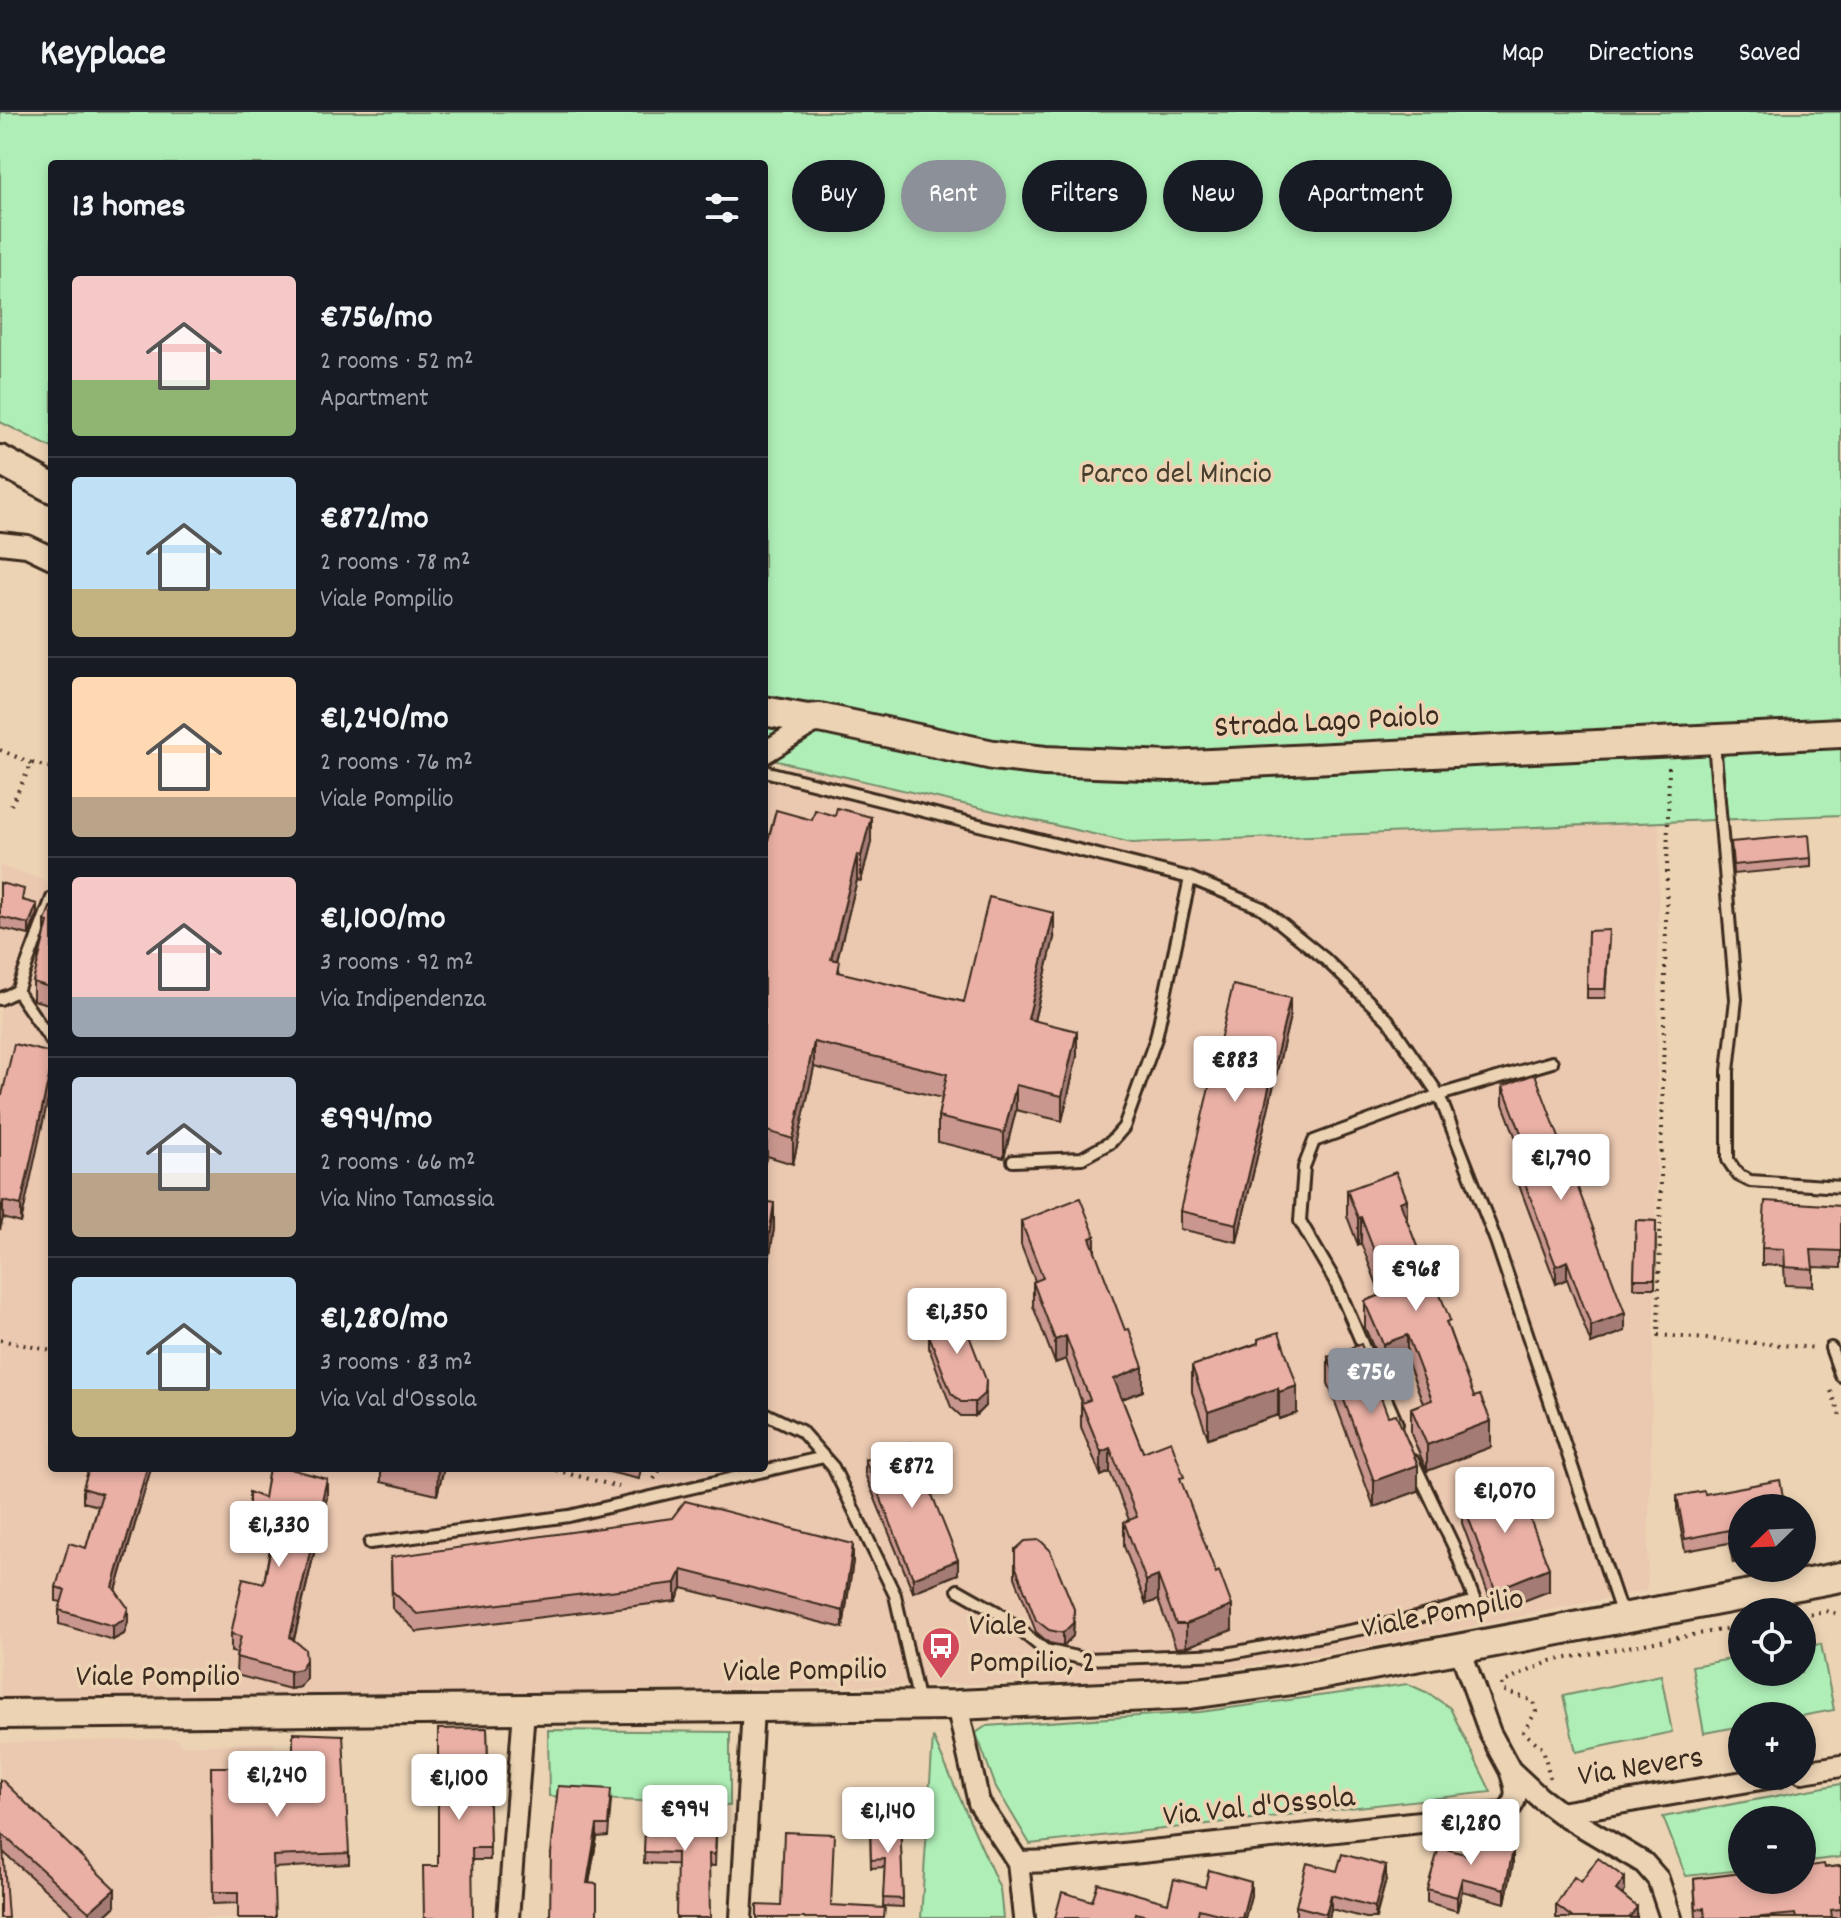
<!DOCTYPE html>
<html lang="en">
<head>
<meta charset="utf-8">
<style>
	:root { --surface:#171b24; --page:#20242c; --text:#f1f3f6; --muted:#9ea1a6; --line:#363941; --accent:#8c9099 }
	body { margin:0; font-family:Dekko,sans-serif; background:var(--page); color:var(--text); height:100vh; display:flex; flex-direction:column; font-size:30px; white-space:nowrap }
	* { box-sizing:border-box; margin:0 }
	p { font-size:26px; color:var(--muted) }
	.icon { flex:none; width:44px; height:44px; fill:none; stroke:currentColor; stroke-width:2; stroke-linecap:round; stroke-linejoin:round }
	.map { position:relative; flex:1; overflow:hidden }
	.side { position:absolute; left:48px; top:48px; width:720px; height:1312px; display:flex; flex-direction:column; background:var(--surface); border-radius:8px; box-shadow:0 4px 12px #0003 }
	.side>* { flex:none }
	.guide { position:absolute; left:792px; top:48px; width:760px; height:72px; display:flex; gap:16px }
	.needle { width:52px; rotate:247deg }
	.tools { position:absolute; left:1728px; top:1382px; display:grid; gap:16px }
	.tools a { display:grid; place-items:center; width:88px; height:88px; border-radius:50%; background:var(--surface); box-shadow:0 4px 12px #0003; font-size:40px }
	.price { position:absolute; translate:-50% -68px; padding:0 18px; border-radius:8px; background:#fff; color:#222; font-size:26px; line-height:52px; filter:drop-shadow(0 2px 4px #0008) }
	.price::after { content:''; position:absolute; left:50%; top:48px; width:24px; height:18px; margin-left:-12px; background:inherit; clip-path:polygon(0 0,100% 0,50% 100%) }
	.price.selected { background:var(--accent); color:#fff }
	ul { padding:0; list-style:none }
	li { display:flex; align-items:center; gap:24px; height:200px; padding:0 24px }
	li+li { border-top:2px solid var(--line) }
	li span { display:grid; place-items:center; flex:none; width:224px; height:160px; border-radius:8px; color:#555 }
	li>.icon { margin-inline-start:auto }
	span .icon { width:96px; height:96px; fill:#fffc; stroke-width:1 }
	li b { font-size:34px }
	h2 { display:flex; justify-content:space-between; align-items:center; height:96px; padding:0 24px; font-size:34px }
	.pill { padding:0 28px; border-radius:36px; background:var(--surface); box-shadow:0 4px 12px #0003; font-size:28px; line-height:72px }
	.pill.selected { background:var(--accent); color:#fff }
	header { display:flex; align-items:center; gap:48px; box-sizing:border-box; height:112px; padding:0 40px; background:var(--surface); border-bottom:2px solid var(--line) }
	header strong { font-size:38px }
	nav { display:flex; gap:44px; margin-inline-start:auto; font-size:28px }
	.map>svg:first-child { display:block }
	.built { fill:#ebc8b0 }
	.green { fill:#afefb7; stroke:#758c6a; stroke-width:2 }
	.lines { fill:none; stroke-linecap:round; stroke-linejoin:round }
	.lane-casing { stroke:#3b2a1e; stroke-width:16 }
	.street-casing { stroke:#3b2a1e; stroke-width:26 }
	.secondary-casing { stroke:#3b2a1e; stroke-width:34 }
	.path { stroke:#3b2a1e; stroke-width:4; stroke-dasharray:2 6; stroke-linecap:butt }
	.lane { stroke:#ecd3b4; stroke-width:10 }
	.street { stroke:#ecd3b4; stroke-width:20 }
	.secondary { stroke:#ecd3b4; stroke-width:28 }
	.wall { fill:#c9978e; stroke:#3b2a1e; stroke-width:2 }
	.shaded-wall { fill:#a47b74; stroke:#3b2a1e; stroke-width:2 }
	.building { fill:#eab0a5; stroke:#3b2a1e; stroke-width:2 }
	.labels { text-anchor:middle; dominant-baseline:central; stroke-width:7; stroke-linejoin:round; paint-order:stroke }
	.park-label { font-size:32px; fill:#473e2d; stroke:#ecd3b4 }
	.street-label { font-size:32px; fill:#3b2a1e; stroke:#ecd3b4 }
	.poi-label { font-size:32px; fill:#3b2a1e; stroke:#ecd3b4; text-anchor:start }
</style>
</head>
<body>
<header>
<strong>Keyplace</strong>
<nav><a>Map</a><a>Directions</a><a>Saved</a></nav>
</header>
<div class="map">
<svg width="1841" height="1806" viewBox="0 0 1841 1806">
	<rect width="100%" height="100%" fill="#ecd3b4"/>
	<filter id="ink" filterUnits="userSpaceOnUse"><feTurbulence type="fractalNoise" baseFrequency=".0125" numOctaves="2"/><feDisplacementMap in="SourceGraphic" scale="16" xChannelSelector="R" yChannelSelector="G"/><feConvolveMatrix kernelMatrix="1 2 1 2 8 2 1 2 1" color-interpolation-filters="sRGB"/></filter>
	<g filter="url(#ink)">
		<!-- built -->
		<path class="built" d="M832,639L1659,678L1656,1118L1647,1478L1410,1527L1165,1568L111,1589L0,1587V754L52,771V1356H764V664Z
			M177,1627L181,1634L274,1631L272,1734L274,1806H0V1631Z"/>
		<!-- green -->
		<path class="green" d="M0,0H1841V703L1132,731L764,646V52H52V336L0,310Z
			M1821,1532L1834,1598L1801,1604H1742V1614L1704,1621L1692,1554L1742,1545V1560H1802V1535Z
			M1661,1563L1672,1620L1576,1640L1563,1584Z
			M1408,1572L1428,1581L1450,1596L1491,1680L1030,1732L996,1675L976,1621L986,1614L1200,1600Z
			M548,1618L730,1620V1694L549,1684Z
			M933,1625L1000,1777L1003,1806H921Z
			M1841,1672V1745L1802,1750V1708H1742V1758L1686,1764L1663,1705Z"/>
		<g class="lines">
			<!-- lane casing -->
			<g class="lane-casing">
				<path id="lane" d="M1714,630L1736,887L1728,959V1048L1738,1063L1750,1069L1841,1075
					M764,659L1190,766L1156,926L1124,1015L1111,1030L1082,1046L1013,1049
					M1190,766L1262,796L1325,847L1388,908L1439,983L1552,950
					M17,879L52,930
					M0,887L17,879L52,786
					M1831,1236L1841,1264
					M764,1301L801,1319L833,1355L895,1483L919,1591
					M1397,1312L1335,1169L1300,1109L1304,1055L1314,1029L1439,983L1496,1129L1622,1503
					M370,1431L569,1404L824,1345
					M958,1478L997,1500L1045,1538L1085,1547L1226,1542L1408,1508L1475,1489L1454,1435L1413,1349"/>
			</g>
			<!-- street casing -->
			<g class="street-casing">
				<path id="street" d="M0,431L27,434L52,446
					M764,641L820,606
					M1460,1537L1490,1621L1510,1658L1540,1686L1560,1701L1644,1751L1658,1767L1671,1806
					M957,1593L979,1691L1018,1750L1024,1806
					M1802,1660L1841,1654
					M1560,1701L1779,1664
					M1018,1750L1058,1749L1504,1701C1521,1689 1516,1675 1510,1658
					M508,1806L524,1598
					M741,1806L753,1596"/>
			</g>
			<!-- secondary casing -->
			<g class="secondary-casing">
				<path id="secondary" d="M0,348L52,376
					M764,599L807,607L820,606L993,643L1045,649L1170,654L1841,621
					M0,1602L957,1593L1190,1582L1292,1568L1841,1465"/>
			</g>
			<!-- path -->
			<path class="path" d="M0,638L32,651L11,693
				M32,651L52,656
				M1669,655L1658,1223L1817,1236
				M0,1228L52,1239
				M1831,1279L1841,1307
				M548,1356L619,1375
				M654,1367L661,1356
				M1802,1503L1825,1499L1841,1503
				M1550,1666L1543,1636L1523,1620L1536,1600L1533,1589L1503,1578L1502,1571L1551,1549L1742,1514"/>
			<!-- lane -->
			<use href="#lane" class="lane"/>
			<!-- street -->
			<use href="#street" class="street"/>
			<!-- secondary -->
			<use href="#secondary" class="secondary"/>
		</g>
		<!-- wall -->
		<path class="wall" d="M871,730L861,769L857,768L837,848L840,861L964,890L1054,826L1034,909L1077,944L1062,1009L1016,998L1004,1046L938,1030V1005L942,986L814,955L793,1052L767,1044L764,744Z
			M1731,730L1811,746V755L1733,762Z
			M0,771L24,788L37,803L29,823L0,816Z
			M52,791V893L33,888V870L45,822V809Z
			M1588,819L1609,827L1605,886H1587Z
			M1290,904L1237,1130L1180,1117V1099Z
			M52,941L21,1111L3,1106L2,983Z
			M1503,974L1625,1219L1591,1232L1567,1167L1556,1172L1516,1065V1047L1523,1045L1503,992Z
			M1347,1078L1407,1109L1450,1220L1491,1335L1427,1359L1411,1322V1296L1423,1291L1407,1249L1383,1258L1365,1216V1189L1381,1183L1361,1131L1358,1133L1347,1104Z
			M764,1089L774,1116L769,1149L764,1148Z
			M1841,1094V1156L1813,1155V1174L1785,1173L1784,1154L1762,1153V1136Z
			M1636,1108L1656,1109L1655,1176H1634Z
			M1021,1109L1095,1140L1143,1279L1122,1287L1143,1340L1184,1377L1232,1518L1186,1535L1176,1536L1158,1488L1146,1492L1124,1434V1410L1129,1408L1110,1360L1101,1364L1081,1315V1291H1082L1066,1247L1055,1251L1033,1194V1170L1035,1169L1021,1133Z
			M929,1208L986,1281L985,1294L975,1304H961L951,1295L929,1236Z
			M1258,1227L1297,1301L1279,1307L1278,1303L1208,1326L1192,1280V1254L1258,1231Z
			M1328,1245L1388,1304L1418,1379L1374,1395L1328,1271Z
			M865,1348L958,1462L913,1480L865,1362Z
			M89,1356H151L116,1479L128,1510L124,1522L113,1528L59,1512V1498L62,1490L56,1489V1475L86,1436L98,1394L83,1390V1376Z
			M381,1356H444L437,1383L381,1370Z
			M592,1356H641L639,1367Z
			M1705,1382L1742,1396V1449L1733,1451L1729,1431L1685,1439L1677,1397V1384Z
			M327,1385L294,1528L306,1566L300,1575L290,1577L236,1563L237,1541L231,1540V1522L264,1471L270,1436L257,1431L249,1416V1398L264,1386Z
			M1462,1388L1549,1479L1495,1500L1462,1411Z
			M1015,1438L1074,1510L1073,1524L1063,1534L1049,1531L1036,1520L1015,1465Z
			M391,1445L853,1449L843,1516L682,1476L676,1489L417,1520L392,1496Z
			M487,1616L490,1748H472L438,1754Z
			M211,1655L238,1659L349,1741V1752L273,1756L238,1791L213,1792Z
			M0,1668L115,1794L102,1806H77L3,1740L0,1806Z
			M611,1689L608,1724L597,1725L589,1771L597,1806L551,1742Z
			M646,1695L717,1698L715,1754L644,1751Z
			M870,1708H900L903,1795L883,1794L885,1755L871,1756Z
			M1468,1743L1513,1752L1505,1791L1462,1779L1457,1799L1427,1790V1777Z
			M1841,1754V1806H1696L1694,1767Z
			M1337,1759L1386,1768L1376,1806H1366L1331,1797L1329,1806H1296V1794Z
			M1581,1770L1625,1779L1622,1784L1637,1806H1556V1793Z
			M1205,1775L1251,1783L1245,1806H1055L1092,1789L1168,1791Z"/>
		<!-- shaded-wall -->
		<path class="shaded-wall" d="M871,705V730L861,769V744Z
			M857,743V768L831,872V847Z
			M37,792V803L29,823V812Z
			M1054,801V826L1028,933V907Z
			M1290,886V904L1237,1130V1112Z
			M1077,919V944L1062,1009V984Z
			M814,930V955L793,1052V1027Z
			M52,951V969L21,1111V1093Z
			M1016,973V998L1004,1046V1021Z
			M767,1019V1044L764,1053V1028Z
			M1407,1087V1114L1400,1090Z
			M3,1089V1106L0,1118V1101Z
			M774,1091V1116L769,1149V1124Z
			M1361,1105V1131L1358,1133V1106Z
			M1095,1124V1148L1090,1126Z
			M1567,1149V1167L1556,1172V1154Z
			M1625,1201V1219L1591,1232V1214Z
			M1407,1223V1249L1383,1258V1232Z
			M1066,1224V1247L1055,1251V1228Z
			M1143,1255V1279L1114,1290V1267Z
			M986,1268L985,1294L975,1304V1290Z
			M1297,1274V1301L1279,1307V1280Z
			M1278,1276V1303L1208,1326V1300Z
			M1491,1309V1335L1427,1359V1333Z
			M1110,1336V1360L1101,1364V1340Z
			M1418,1353V1379L1374,1395V1369Z
			M147,1356H151L113,1489V1475Z
			M438,1356H444L437,1383Z
			M327,1367V1385L290,1543V1525Z
			M853,1432V1449L843,1516V1499Z
			M958,1448V1462L913,1480V1466Z
			M1549,1456V1479L1495,1500V1478Z
			M682,1458V1476L676,1489V1471Z
			M1158,1464V1488L1146,1492V1469Z
			M1232,1494V1518L1186,1535V1512Z
			M128,1496V1510L124,1522L113,1528V1514Z
			M1074,1497L1073,1524L1063,1534V1521Z
			M306,1548V1566L300,1575L290,1577V1559Z
			M597,1713V1725L587,1783V1771Z
			M1513,1738V1752L1505,1791V1777Z
			M1386,1754V1768L1375,1806V1795Z
			M1462,1766V1779L1457,1799V1785Z
			M1625,1766V1779L1616,1792V1778Z
			M1251,1770V1783L1245,1806H1242Z
			M115,1777V1794L102,1806H89V1800Z
			M1331,1783V1797L1329,1806H1326Z
			M1637,1795V1806H1629Z"/>
		<!-- building -->
		<path class="building" d="M837,696L871,705L861,744L857,743L831,847L840,849L838,860L964,890L989,785L1054,801L1028,907L1077,919L1062,984L1016,973L1004,1021L938,1005L947,962L814,930L793,1027L767,1019L764,1028V744L776,698L812,708L815,698L835,704Z
			M1809,723L1811,746L1733,753L1731,730Z
			M0,771L24,777L22,788L37,792L29,812L0,805Z
			M52,791V876L33,870L48,810L45,809Z
			M1609,818L1605,877H1587L1588,819Z
			M1233,873L1290,886L1237,1112L1180,1099Z
			M14,932L52,941V951L21,1093L3,1089L0,1101V983H2Z
			M1535,962L1625,1201L1591,1214L1567,1149L1556,1154L1516,1047L1529,1042L1503,974Z
			M1396,1060L1407,1087L1400,1090L1429,1166L1433,1165L1450,1208L1446,1210L1474,1285L1480,1283L1491,1309L1427,1333L1411,1296L1432,1288L1407,1223L1383,1232L1368,1198L1365,1189L1390,1180L1361,1105L1358,1106L1347,1078Z
			M1080,1086L1095,1124L1090,1126L1125,1218L1129,1217L1143,1255L1114,1267L1143,1340L1171,1329L1184,1365L1180,1366L1216,1461L1219,1459L1232,1494L1186,1512H1176L1158,1464L1146,1469L1124,1410L1137,1405L1110,1336L1101,1340L1081,1291L1090,1288L1066,1224L1055,1228L1033,1170L1043,1166L1021,1109Z
			M764,1089L774,1091L769,1124L764,1122Z
			M1765,1089L1841,1094V1139L1811,1138L1813,1157L1785,1155L1784,1137L1762,1136Z
			M1636,1108L1656,1109L1655,1167H1634Z
			M939,1198H953L963,1208L986,1268L985,1281L975,1290H961L951,1281L929,1223V1208Z
			M1279,1220L1297,1274L1279,1280L1278,1276L1208,1300L1192,1254L1259,1231L1258,1227Z
			M1361,1232L1388,1304L1396,1302L1418,1353L1374,1369L1328,1245Z
			M911,1330L958,1448L913,1466L865,1348Z
			M89,1356H147L113,1475L128,1496L124,1508L113,1514L59,1498L65,1478L56,1475L69,1431L86,1436L102,1382L83,1376Z
			M269,1356H287L327,1367L290,1525L305,1537L306,1548L300,1557L290,1559L236,1545L241,1524L231,1522L243,1466L264,1471L274,1419L257,1413L249,1398V1380L264,1386Z
			M1515,1368L1549,1456L1495,1478L1462,1388Z
			M1780,1368L1785,1396H1742V1437L1733,1438L1729,1418L1685,1427L1677,1384L1704,1379L1705,1382Z
			M685,1389L853,1432L843,1499L682,1458L676,1471L417,1502L392,1479L391,1445L672,1406Z
			M1040,1428L1050,1438L1074,1497L1073,1511L1063,1521L1049,1518L1036,1508L1015,1453V1438L1025,1429Z
			M487,1616L490,1736H472L473,1806H424L423,1754H438V1617Z
			M293,1621L343,1623L349,1741L273,1744L275,1806H238V1780H213L211,1655H238V1659L293,1660Z
			M0,1668H2L115,1777L89,1800L2,1722L8,1806H0Z
			M558,1674L611,1677L608,1713H597L587,1771L597,1772V1806H550L551,1742Z
			M646,1695L717,1698L715,1743L709,1742L710,1806H676L677,1741L644,1740Z
			M870,1708H900L903,1787L883,1786L885,1747L871,1748Z
			M784,1720L834,1722L831,1793L885,1796L884,1806H757V1793L781,1794Z
			M1473,1726L1513,1738L1505,1777L1462,1766L1457,1785L1427,1777L1439,1735L1468,1743Z
			M1342,1742L1386,1754L1375,1795L1331,1783L1326,1802L1296,1794L1307,1751L1337,1759Z
			M1598,1746L1625,1766L1616,1778L1637,1795L1629,1806H1573L1556,1793L1574,1765L1581,1770Z
			M1824,1752L1825,1756L1841,1754V1797L1831,1798L1832,1806H1796L1795,1802L1752,1806H1705L1704,1796L1696,1797L1694,1767L1742,1761V1768H1802V1755Z
			M1209,1758L1251,1770L1242,1806H1234L1199,1797L1197,1806H1156L1135,1801L1134,1806H1055L1062,1780L1092,1789L1098,1771L1168,1791L1174,1767L1205,1775Z"/>
	</g>
	<!-- icons -->
	<defs>
		<g id="bus-pin" transform="scale(2)"><path d="M0 17L-7.5 6A9.5 9.5 0 1 1 7.5 6Z" fill="#d1495b" stroke="#ecd3b4"/><path d="M-5-6H5V4H4V6H2V4H-2V6H-4V4H-5ZM-3.5-4V0h7V-4ZM-3.5 1.2v1.5H-2V1.2ZM2 1.2v1.5H3.5V1.2Z" fill="#fff"/></g>
	</defs>
	<g fill-rule="evenodd">
		<use href="#bus-pin" x="941" y="1534"/>
	</g>
	<g class="labels">
		<!-- park labels -->
		<g class="park-label">
			<text x="1176" y="364">Parco del Mincio</text>
		</g>
		<!-- street labels -->
		<g class="street-label">
			<text transform="translate(1327 612) rotate(-3)">Strada Lago Paiolo</text>
			<text transform="translate(1443 1504) rotate(-11)">Viale Pompilio</text>
			<text transform="translate(805 1561) rotate(-1)">Viale Pompilio</text>
			<text x="158" y="1567">Viale Pompilio</text>
			<text transform="translate(1641 1657) rotate(-9)">Via Nevers</text>
			<text transform="translate(1259 1697) rotate(-6)">Via Val d'Ossola</text>
		</g>
		<!-- poi labels -->
		<g class="poi-label">
			<text x="969" y="1516">Viale<tspan x="969" dy="37">Pompilio, 2</tspan></text>
		</g>
	</g>
</svg>
<div class="tools">
<a><svg class="needle" viewBox="-14 -14 28 28"><path d="M0-13l5 13h-10z" fill="#e53935"/><path d="M0 13l5-13h-10z" fill="#9ea1a6"/></svg></a>
<a><svg class="icon" aria-label="locate" viewBox="0 0 24 24"><circle cx="12" cy="12" r="6"/><path d="M12 2v4M12 18v4M2 12h4M18 12h4"/></svg></a>
<a>+</a>
<a>−</a>
</div>
<b class="price" style="left:1235px;top:992px">€883</b>
<b class="price" style="left:1561px;top:1090px">€1,790</b>
<b class="price" style="left:1416px;top:1201px">€968</b>
<b class="price" style="left:957px;top:1244px">€1,350</b>
<b class="price selected" style="left:1371px;top:1304px">€756</b>
<b class="price" style="left:912px;top:1398px">€872</b>
<b class="price" style="left:1505px;top:1423px">€1,070</b>
<b class="price" style="left:279px;top:1457px">€1,330</b>
<b class="price" style="left:277px;top:1707px">€1,240</b>
<b class="price" style="left:459px;top:1710px">€1,100</b>
<b class="price" style="left:685px;top:1741px">€994</b>
<b class="price" style="left:888px;top:1743px">€1,140</b>
<b class="price" style="left:1471px;top:1755px">€1,280</b>
<div class="guide">
<a class="pill">Buy</a>
<a class="pill selected">Rent</a>
<a class="pill">Filters</a>
<a class="pill">New</a>
<a class="pill">Apartment</a>
</div>
<section class="side">
<h2>13 homes<svg class="icon" aria-label="filters" viewBox="0 0 24 24"><path d="M4 7h16M4 17h16"/><circle cx="9" cy="7" r="2"/><circle cx="15" cy="17" r="2"/></svg></h2>
<ul>
<li><span style="background:linear-gradient(#f6c9c9 65%,#8fb573 0)"><svg class="icon" aria-label="home" viewBox="0 0 24 24"><path d="M3 11l9-7 9 7M6 9v11h12V9"/></svg></span><div><b>€756/mo</b><p>2 rooms · 52 m²</p><p>Apartment</p></div></li>
<li><span style="background:linear-gradient(#bfe0f5 70%,#c2b280 0)"><svg class="icon" aria-label="home" viewBox="0 0 24 24"><path d="M3 11l9-7 9 7M6 9v11h12V9"/></svg></span><div><b>€872/mo</b><p>2 rooms · 78 m²</p><p>Viale Pompilio</p></div></li>
<li><span style="background:linear-gradient(#ffd9b3 75%,#b9a48a 0)"><svg class="icon" aria-label="home" viewBox="0 0 24 24"><path d="M3 11l9-7 9 7M6 9v11h12V9"/></svg></span><div><b>€1,240/mo</b><p>2 rooms · 76 m²</p><p>Viale Pompilio</p></div></li>
<li><span style="background:linear-gradient(#f6c9c9 75%,#9aa5b1 0)"><svg class="icon" aria-label="home" viewBox="0 0 24 24"><path d="M3 11l9-7 9 7M6 9v11h12V9"/></svg></span><div><b>€1,100/mo</b><p>3 rooms · 92 m²</p><p>Via Indipendenza</p></div></li>
<li><span style="background:linear-gradient(#c9d6e8 60%,#b9a48a 0)"><svg class="icon" aria-label="home" viewBox="0 0 24 24"><path d="M3 11l9-7 9 7M6 9v11h12V9"/></svg></span><div><b>€994/mo</b><p>2 rooms · 66 m²</p><p>Via Nino Tamassia</p></div></li>
<li><span style="background:linear-gradient(#bfe0f5 70%,#c2b280 0)"><svg class="icon" aria-label="home" viewBox="0 0 24 24"><path d="M3 11l9-7 9 7M6 9v11h12V9"/></svg></span><div><b>€1,280/mo</b><p>3 rooms · 83 m²</p><p>Via Val d'Ossola</p></div></li>
</ul>
</section>
</div>
</body>
</html>
